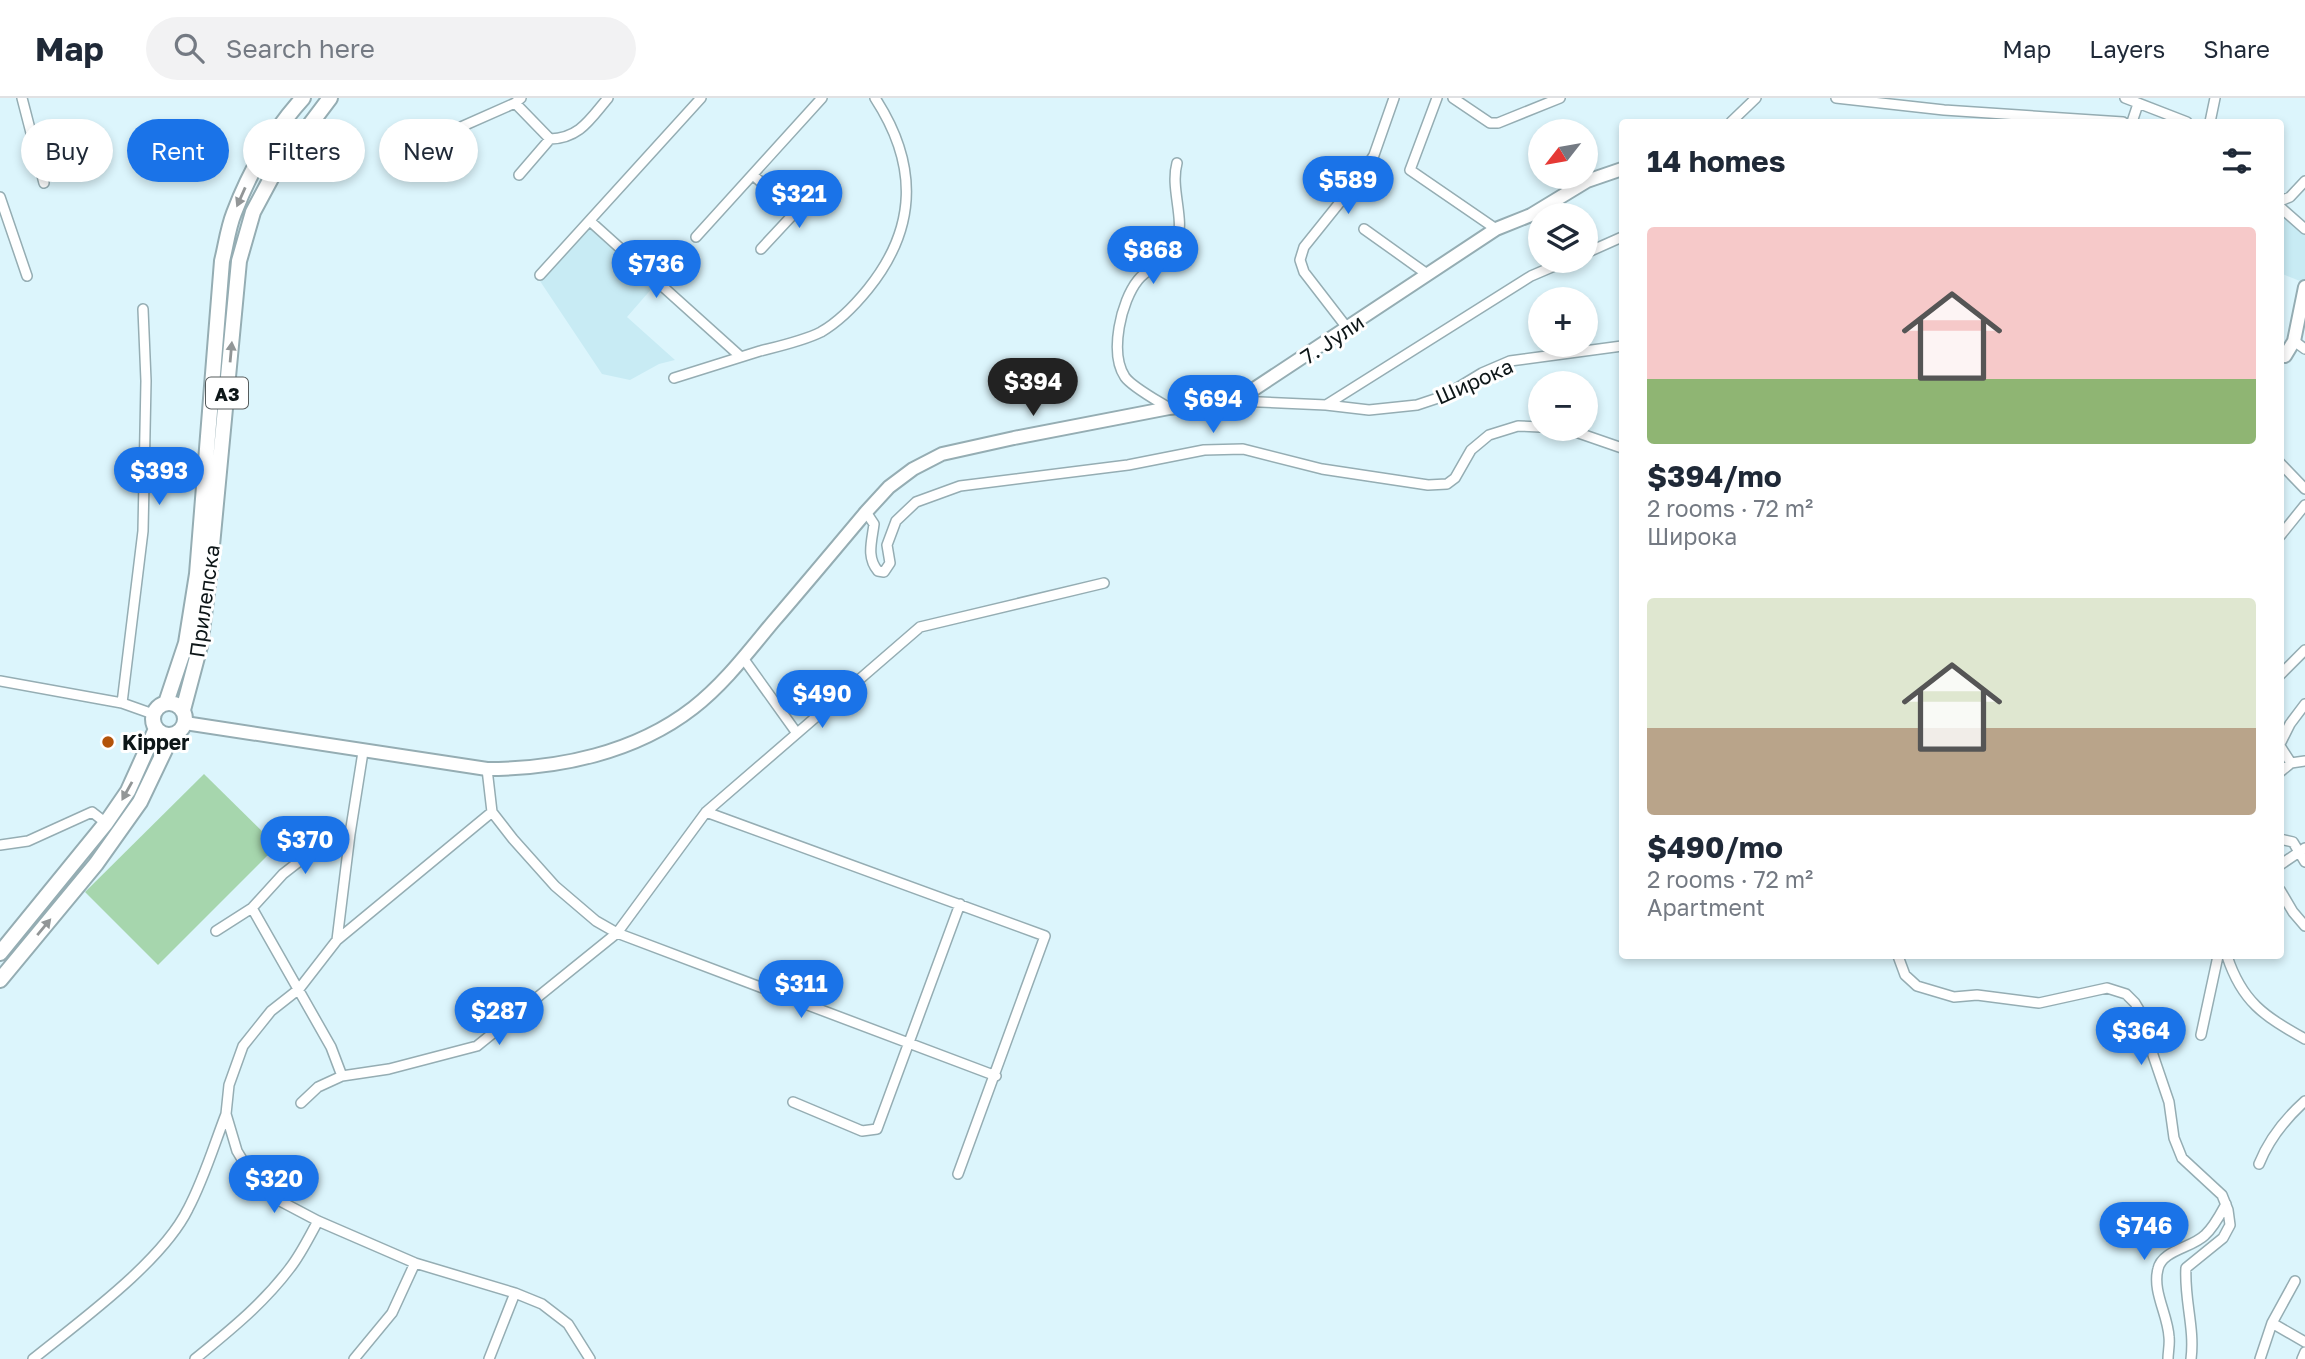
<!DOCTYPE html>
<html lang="en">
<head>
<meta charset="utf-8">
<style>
	:root { --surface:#fff; --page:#f2f2f3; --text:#1f2937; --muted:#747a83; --line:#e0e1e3; --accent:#1a73e8 }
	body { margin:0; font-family:"Golos Text",sans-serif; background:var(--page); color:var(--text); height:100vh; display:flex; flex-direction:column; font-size:26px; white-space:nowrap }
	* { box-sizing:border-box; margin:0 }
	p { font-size:23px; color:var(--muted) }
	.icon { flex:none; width:38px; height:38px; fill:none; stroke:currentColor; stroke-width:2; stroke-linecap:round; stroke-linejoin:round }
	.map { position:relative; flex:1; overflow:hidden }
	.sheet { position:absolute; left:1619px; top:21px; width:665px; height:840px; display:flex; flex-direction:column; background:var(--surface); border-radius:7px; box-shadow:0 4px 10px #0003 }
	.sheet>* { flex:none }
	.banner { position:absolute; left:21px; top:21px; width:665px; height:63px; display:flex; gap:14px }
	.needle { width:46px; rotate:239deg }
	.fabs { position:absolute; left:1528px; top:21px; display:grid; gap:14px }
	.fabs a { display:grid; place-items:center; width:70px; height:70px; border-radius:50%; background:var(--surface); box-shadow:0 4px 10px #0003; font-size:35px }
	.price { position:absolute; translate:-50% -60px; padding:0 16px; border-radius:24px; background:var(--accent); color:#fff; font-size:23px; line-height:46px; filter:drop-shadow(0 2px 4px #0008) }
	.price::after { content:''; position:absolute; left:50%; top:42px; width:21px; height:16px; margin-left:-10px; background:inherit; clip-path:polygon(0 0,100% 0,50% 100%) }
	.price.selected { background:#222; color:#fff }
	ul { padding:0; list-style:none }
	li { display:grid; align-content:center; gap:14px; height:371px; padding:0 28px }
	li span { display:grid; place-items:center; height:217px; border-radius:7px; color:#555 }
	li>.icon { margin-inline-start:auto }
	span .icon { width:126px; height:126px; fill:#fffc; stroke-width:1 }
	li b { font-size:30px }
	h2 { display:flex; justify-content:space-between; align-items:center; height:84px; padding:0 28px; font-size:30px }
	.pill { padding:0 24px; border-radius:32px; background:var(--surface); box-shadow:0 4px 10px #0003; font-size:24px; line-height:63px }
	.pill.selected { background:var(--accent); color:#fff }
	header { display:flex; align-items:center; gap:42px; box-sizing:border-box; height:98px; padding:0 35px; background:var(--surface); border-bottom:2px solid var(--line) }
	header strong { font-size:33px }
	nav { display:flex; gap:38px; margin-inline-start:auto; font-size:24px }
	.search { width:490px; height:63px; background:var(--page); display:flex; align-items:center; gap:18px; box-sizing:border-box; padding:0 24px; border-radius:38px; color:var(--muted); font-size:26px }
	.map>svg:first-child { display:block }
	.built { fill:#c8ebf4 }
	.pitch { fill:#a6d6ad }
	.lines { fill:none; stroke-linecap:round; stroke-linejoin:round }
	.street-casing { stroke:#95adb3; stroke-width:12 }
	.secondary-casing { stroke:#95adb3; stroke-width:16 }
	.primary-casing { stroke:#95adb3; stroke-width:18 }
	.street { stroke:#fff; stroke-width:9 }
	.secondary { stroke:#fff; stroke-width:12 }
	.primary { stroke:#fff; stroke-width:14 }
	.oneway { fill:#929697 }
	.poi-dot { fill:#b3530a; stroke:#fff; stroke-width:2.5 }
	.labels { text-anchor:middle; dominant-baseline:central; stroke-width:6; stroke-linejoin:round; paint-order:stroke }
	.shield { fill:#fff; stroke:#565c5d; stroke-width:2 }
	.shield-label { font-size:19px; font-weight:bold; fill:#0d1618 }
	.street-label { font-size:21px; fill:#0d1618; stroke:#fff }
	.poi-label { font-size:21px; font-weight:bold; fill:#0d1618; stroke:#fff; text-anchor:start }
</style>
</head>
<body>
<header>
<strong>Map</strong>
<div class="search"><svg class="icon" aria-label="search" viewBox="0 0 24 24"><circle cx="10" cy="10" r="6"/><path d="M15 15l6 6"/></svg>Search here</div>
<nav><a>Map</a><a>Layers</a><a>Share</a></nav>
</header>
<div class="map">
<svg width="2305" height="1261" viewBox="0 0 2305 1261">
	<rect width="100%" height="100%" fill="#dcf5fc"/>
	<!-- built -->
	<path class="built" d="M2280,109L2305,131V185L2280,175Z
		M588,131H594L654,188L627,219L675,262L659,266L630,282L602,276L540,183Z"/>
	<!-- pitch -->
	<path class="pitch" d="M204,676L277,748L158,867L85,794Z"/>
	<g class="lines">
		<!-- street casing -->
		<g class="street-casing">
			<path id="street" d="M22,0L44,85
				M1437,0L1410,72L1496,131
				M1453,0L1490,25H1498L1560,0
				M1836,0L1944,12L2123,24
				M2125,0L2187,24
				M515,5L550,41C580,40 590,21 608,0
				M1731,24L1756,0
				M2132,24L2138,6
				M2210,24L2215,0
				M454,32L515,5L521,0
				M519,77L550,41
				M753,77L795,115
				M0,99L27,178
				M2280,103L2290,99L2305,83
				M2280,109L2305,131
				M591,124L741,259
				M1364,131L1427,176
				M696,139L822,0
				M761,151L815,93
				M1586,155L1622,139
				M540,177L701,0
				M1348,231L1304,174L1300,162L1304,149L1361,78L1374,57L1394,0
				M2294,243L2305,251
				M674,280C703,271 731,262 760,253C780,248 803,243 821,234C840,223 855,207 868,191C918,129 918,66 875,0
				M1237,303L1326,307L1369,312L1417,307L1444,298L1482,275L1510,263L1622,248
				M1326,307L1531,178L1566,163
				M1169,310C1158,303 1132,289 1125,279C1109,255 1121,203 1138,182C1149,168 1171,164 1177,145C1185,119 1170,91 1177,65
				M1567,331L1622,350
				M2280,365L2305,391
				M866,414L874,426C872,443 866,459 878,473L884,474L890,465L887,447L896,423L916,404L960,388L1128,367L1204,352L1243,351L1322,371L1428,387L1447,386L1455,380L1471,352L1489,337L1518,328L1540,329
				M2280,438L2305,407
				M743,560L796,634
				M2280,577L2305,552
				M0,583L122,605L153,616
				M122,605L143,433L146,283L143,211
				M2280,646L2290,626L2305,606
				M2280,648L2291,665
				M487,671L492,714L513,741L555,788L596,823L617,835L996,978
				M2280,674L2291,665L2305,663
				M492,714L337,842L299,891L271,913L243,948L229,987L226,1016L237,1053L257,1086L282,1104L318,1123L415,1165L515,1195L542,1206L568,1226L590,1261
				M706,714L1045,838L958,1076
				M2280,741L2293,744L2305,764
				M0,747L28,743L92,714L106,725
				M2280,767L2305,750
				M2280,792L2293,814L2305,828
				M252,810L283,776L315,751L350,736
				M216,833L252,810L331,949L342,978
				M337,842L350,736L363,654
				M1898,858L1905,877L1917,888L1954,899L1977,897L2039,905L2107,890L2126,896L2135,905L2144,920L2153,957L2169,1004L2174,1040L2182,1060L2222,1097L2228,1112L2230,1127L2223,1140L2186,1170C2184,1201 2195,1230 2191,1261
				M2227,858C2242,904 2264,918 2305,941
				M2201,937L2218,858
				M793,1004L862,1033L877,1031L960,806
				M301,1005L318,989L342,978L389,971L477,948L617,835L706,714L920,529L1104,485
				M2259,1066C2269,1041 2285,1021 2305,1003
				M2272,1225L2305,1244
				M33,1261C80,1223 162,1164 188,1111C204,1081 214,1047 226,1016
				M195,1261C229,1233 263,1206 290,1170C301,1156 309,1139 318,1123
				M354,1261L392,1215L415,1165
				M489,1261L515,1195
				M2168,1261C2168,1254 2170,1246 2169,1239C2168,1217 2152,1193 2158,1171C2162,1152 2192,1150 2205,1137C2214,1129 2220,1117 2226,1106
				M2260,1261L2272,1225L2295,1183
				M2302,1261L2305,1254"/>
		</g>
		<!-- secondary casing -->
		<g class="secondary-casing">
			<path id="secondary" d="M2280,255L2285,258L2294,243L2305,189
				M185,625L487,671C558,671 635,655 693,610C724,586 748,554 773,524C804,488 835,451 866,414L889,389L913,371L942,356L1014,340L1169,310L1236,303L1496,131L1531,117L1587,83L1622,71"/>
		</g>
		<!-- primary casing -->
		<g class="primary-casing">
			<path id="primary" d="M153 621a16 16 0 1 1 32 0a16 16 0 1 1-32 0Z
				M166,605L186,545L197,476L222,163C226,147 228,130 234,115C250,73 273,33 303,0
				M183,612L200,548L209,479L239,163L253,114L275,73L330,0
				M0,855L106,725L128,693L156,631
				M0,882L96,766L140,704L172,637"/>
		</g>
		<!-- street -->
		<use href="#street" class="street"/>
		<!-- secondary -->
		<use href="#secondary" class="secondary"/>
		<!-- primary -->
		<use href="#primary" class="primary"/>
	</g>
	<!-- one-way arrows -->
	<defs><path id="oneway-solid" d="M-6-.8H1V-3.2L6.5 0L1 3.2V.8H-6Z" transform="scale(1.75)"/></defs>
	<g class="oneway">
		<use href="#oneway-solid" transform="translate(241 99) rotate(114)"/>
		<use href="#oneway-solid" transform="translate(231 254) rotate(-85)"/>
		<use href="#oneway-solid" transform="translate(127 693) rotate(119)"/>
		<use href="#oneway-solid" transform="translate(44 829) rotate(-50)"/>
	</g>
	<!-- markers -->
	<circle class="poi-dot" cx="108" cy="644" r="7"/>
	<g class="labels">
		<!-- shield labels -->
		<rect class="shield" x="206" y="279.5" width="42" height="31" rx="5"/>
		<g class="shield-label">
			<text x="227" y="295">A3</text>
		</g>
		<!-- street labels -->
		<g class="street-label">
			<text transform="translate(1332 241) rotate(-34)">7. Јули</text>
			<text transform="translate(1474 283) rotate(-24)">Широка</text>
			<text transform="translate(204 503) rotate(-82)">Прилепска</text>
		</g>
		<!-- poi labels -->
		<g class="poi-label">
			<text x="122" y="644">Kipper</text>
		</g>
	</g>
</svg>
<div class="fabs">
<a><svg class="needle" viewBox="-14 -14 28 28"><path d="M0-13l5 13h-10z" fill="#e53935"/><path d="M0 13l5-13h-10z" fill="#747a83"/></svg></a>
<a><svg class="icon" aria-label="layers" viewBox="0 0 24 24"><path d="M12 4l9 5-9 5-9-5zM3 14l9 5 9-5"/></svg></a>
<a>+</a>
<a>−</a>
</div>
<b class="price" style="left:1348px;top:118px">$589</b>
<b class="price" style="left:799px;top:132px">$321</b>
<b class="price" style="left:1153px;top:188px">$868</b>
<b class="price" style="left:656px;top:202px">$736</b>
<b class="price selected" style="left:1033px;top:320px">$394</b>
<b class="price" style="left:1213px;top:337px">$694</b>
<b class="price" style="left:159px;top:409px">$393</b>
<b class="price" style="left:822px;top:632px">$490</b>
<b class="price" style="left:305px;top:778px">$370</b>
<b class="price" style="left:801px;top:922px">$311</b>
<b class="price" style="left:499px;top:949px">$287</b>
<b class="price" style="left:2141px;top:969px">$364</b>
<b class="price" style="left:274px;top:1117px">$320</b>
<b class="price" style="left:2144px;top:1164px">$746</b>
<div class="banner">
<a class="pill">Buy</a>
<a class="pill selected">Rent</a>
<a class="pill">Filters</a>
<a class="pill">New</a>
</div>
<section class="sheet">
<h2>14 homes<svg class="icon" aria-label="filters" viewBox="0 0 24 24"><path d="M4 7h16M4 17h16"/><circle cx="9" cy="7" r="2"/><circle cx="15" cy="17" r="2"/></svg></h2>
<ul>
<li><span style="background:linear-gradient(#f6c9c9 70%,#8fb573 0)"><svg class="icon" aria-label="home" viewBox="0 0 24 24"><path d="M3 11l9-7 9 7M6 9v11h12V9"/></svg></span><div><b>$394/mo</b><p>2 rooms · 72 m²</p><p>Широка</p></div></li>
<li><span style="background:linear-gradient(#dfe7d0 60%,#b9a48a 0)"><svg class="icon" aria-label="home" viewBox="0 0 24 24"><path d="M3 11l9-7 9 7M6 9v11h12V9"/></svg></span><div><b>$490/mo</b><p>2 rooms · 72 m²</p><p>Apartment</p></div></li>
</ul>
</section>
</div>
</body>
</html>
